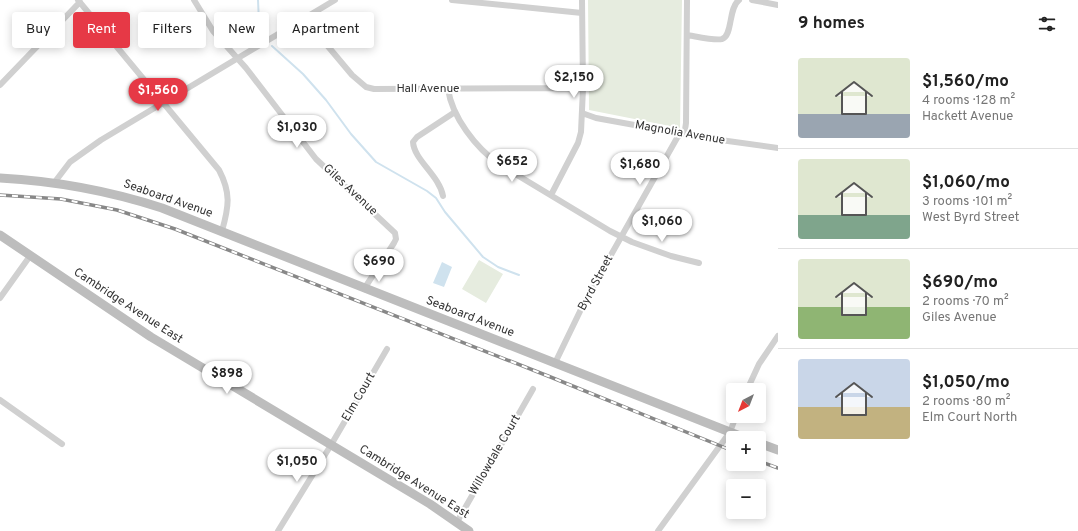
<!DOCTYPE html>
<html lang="en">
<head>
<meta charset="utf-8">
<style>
	:root { --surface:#fff; --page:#f2f2f2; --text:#222; --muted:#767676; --line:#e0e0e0; --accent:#e63946 }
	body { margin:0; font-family:Overpass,sans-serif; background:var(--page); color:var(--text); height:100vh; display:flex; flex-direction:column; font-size:15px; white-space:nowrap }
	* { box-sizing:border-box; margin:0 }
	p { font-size:13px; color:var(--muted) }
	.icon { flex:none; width:22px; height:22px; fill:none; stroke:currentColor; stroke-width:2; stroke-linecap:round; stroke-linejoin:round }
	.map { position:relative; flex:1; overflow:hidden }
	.details { display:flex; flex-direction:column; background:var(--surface); width:300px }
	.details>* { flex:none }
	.hud { position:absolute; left:12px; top:12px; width:380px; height:36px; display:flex; gap:8px }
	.needle { width:26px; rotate:222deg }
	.buttons { position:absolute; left:726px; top:383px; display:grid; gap:8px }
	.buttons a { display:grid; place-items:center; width:40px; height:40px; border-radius:4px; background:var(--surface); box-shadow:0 2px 10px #0003; font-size:20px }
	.price { position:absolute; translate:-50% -34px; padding:0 9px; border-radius:14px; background:#fff; color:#222; font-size:13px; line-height:26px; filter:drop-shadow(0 1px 2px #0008) }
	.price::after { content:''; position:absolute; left:50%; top:24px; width:12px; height:9px; margin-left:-6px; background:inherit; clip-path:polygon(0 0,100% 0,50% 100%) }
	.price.on { background:var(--accent); color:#fff }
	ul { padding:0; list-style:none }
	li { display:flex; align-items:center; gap:12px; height:100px; padding:0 20px }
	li+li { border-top:1px solid var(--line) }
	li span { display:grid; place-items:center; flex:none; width:112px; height:80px; border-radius:4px; color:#555 }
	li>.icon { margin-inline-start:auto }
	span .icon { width:48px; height:48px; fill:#fffc; stroke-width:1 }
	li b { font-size:17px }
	h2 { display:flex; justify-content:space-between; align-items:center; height:48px; padding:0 20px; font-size:17px }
	.chip { padding:0 14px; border-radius:4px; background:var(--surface); box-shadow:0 2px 10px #0003; font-size:14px; line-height:36px }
	.chip.on { background:var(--accent); color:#fff }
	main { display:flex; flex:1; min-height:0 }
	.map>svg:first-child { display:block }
	.green { fill:#e6ecdf }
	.water { fill:#cfe2ee }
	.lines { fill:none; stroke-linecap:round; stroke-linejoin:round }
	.stream { stroke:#cfe2ee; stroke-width:2 }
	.street { stroke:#d0d0d0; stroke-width:6 }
	.secondary { stroke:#bdbdbd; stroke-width:9 }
	.rail-casing { stroke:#888; stroke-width:3.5 }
	.rail { stroke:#fff; stroke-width:2; stroke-dasharray:6; stroke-linecap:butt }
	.labels { text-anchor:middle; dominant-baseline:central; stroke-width:4; stroke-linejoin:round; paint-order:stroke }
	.street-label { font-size:12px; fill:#333; stroke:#fff }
</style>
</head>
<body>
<main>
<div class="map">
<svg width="778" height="531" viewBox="0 0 778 531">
	<rect width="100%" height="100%" fill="#fff"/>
	<!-- green -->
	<path class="green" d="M588,0H682L680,128L589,110Z
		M479,260L503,274L486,303L462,289Z"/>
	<!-- water -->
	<path class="water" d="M442,262L452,267L444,287L433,283Z"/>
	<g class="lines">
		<!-- stream -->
		<path class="stream" d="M258,0L259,23L261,34
			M272,46L303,74L326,100L351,134L376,162L427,191L436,198L445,212L483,257L498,267L519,275"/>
		<!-- street -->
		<path class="street" d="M78,0L219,170C231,193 229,206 222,231
			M194,0L213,31L246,68L316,159L395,233L396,239L394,243L364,289
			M452,0L582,13
			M752,0L778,5
			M305,19L352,75L366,87L374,89L583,88
			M687,35C694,36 716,41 722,39C733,36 728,8 739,0
			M0,85L80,2
			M448,89C452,117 476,148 499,164L610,231L632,242L671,256L699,263
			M582,113L596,118L706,138L778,148
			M54,183L70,162L101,140L335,0
			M551,195L578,143L581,132L583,88L582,0
			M443,196C439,175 414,160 413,142L417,137L455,112
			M0,298L30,256
			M555,363L585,301L677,138L685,130L686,123L687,0
			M747,390L759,364L778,336
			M0,400L62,444
			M457,522L533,389
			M278,531L331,445L387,349
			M658,531L730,432L736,416"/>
		<!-- secondary -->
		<path class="secondary" d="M0,178C55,181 110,191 162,208L745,438
			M0,235L151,337L430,504L469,531
			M759,443L778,450"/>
		<!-- rail casing -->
		<g class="rail-casing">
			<path id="rail" d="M0,195L61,199L117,210L175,229L548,376L733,451
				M759,461L778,468"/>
		</g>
		<!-- rail -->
		<use href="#rail" class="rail"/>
	</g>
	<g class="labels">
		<!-- street labels -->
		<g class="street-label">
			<text x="428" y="89">Hall Avenue</text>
			<text transform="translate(680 133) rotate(10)">Magnolia Avenue</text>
			<text transform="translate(350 190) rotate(43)">Giles Avenue</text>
			<text transform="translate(168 199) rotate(19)">Seaboard Avenue</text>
			<text transform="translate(596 283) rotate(-62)">Byrd Street</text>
			<text transform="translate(128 306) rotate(33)">Cambridge Avenue East</text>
			<text transform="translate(470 317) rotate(21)">Seaboard Avenue</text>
			<text transform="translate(359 397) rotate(-60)">Elm Court</text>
			<text transform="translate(495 455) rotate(-60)">Willowdale Court</text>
			<text transform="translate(414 482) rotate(32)">Cambridge Avenue East</text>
		</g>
	</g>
</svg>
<div class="buttons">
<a><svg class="needle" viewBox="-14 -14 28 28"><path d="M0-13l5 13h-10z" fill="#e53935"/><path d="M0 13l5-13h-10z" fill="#767676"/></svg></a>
<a>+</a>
<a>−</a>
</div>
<b class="price" style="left:574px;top:99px">$2,150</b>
<b class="price on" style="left:158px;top:112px">$1,560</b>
<b class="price" style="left:297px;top:149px">$1,030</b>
<b class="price" style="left:512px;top:183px">$652</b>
<b class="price" style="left:640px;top:186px">$1,680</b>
<b class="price" style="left:662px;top:243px">$1,060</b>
<b class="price" style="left:379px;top:283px">$690</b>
<b class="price" style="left:227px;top:395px">$898</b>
<b class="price" style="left:297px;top:483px">$1,050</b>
<div class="hud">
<a class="chip">Buy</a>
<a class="chip on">Rent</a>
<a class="chip">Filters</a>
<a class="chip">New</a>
<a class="chip">Apartment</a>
</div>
</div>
<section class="details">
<h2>9 homes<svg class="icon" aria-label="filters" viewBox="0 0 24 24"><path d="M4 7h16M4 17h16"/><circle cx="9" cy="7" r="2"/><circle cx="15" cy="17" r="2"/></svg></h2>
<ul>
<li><span style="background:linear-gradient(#dfe7d0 70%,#9aa5b1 0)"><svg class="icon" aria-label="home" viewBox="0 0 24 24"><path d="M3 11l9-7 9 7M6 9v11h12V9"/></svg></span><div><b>$1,560/mo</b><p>4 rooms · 128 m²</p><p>Hackett Avenue</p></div></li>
<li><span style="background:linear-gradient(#dfe7d0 70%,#7fa58c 0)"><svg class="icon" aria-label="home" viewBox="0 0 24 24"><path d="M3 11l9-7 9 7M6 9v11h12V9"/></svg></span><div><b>$1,060/mo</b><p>3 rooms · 101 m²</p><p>West Byrd Street</p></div></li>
<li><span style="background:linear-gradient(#dfe7d0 60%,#8fb573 0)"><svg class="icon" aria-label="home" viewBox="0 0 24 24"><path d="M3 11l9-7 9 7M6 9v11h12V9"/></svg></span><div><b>$690/mo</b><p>2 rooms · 70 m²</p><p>Giles Avenue</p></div></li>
<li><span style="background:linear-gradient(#c9d6e8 60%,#c2b280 0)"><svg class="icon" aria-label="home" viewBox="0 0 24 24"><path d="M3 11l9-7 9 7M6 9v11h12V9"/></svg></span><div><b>$1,050/mo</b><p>2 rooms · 80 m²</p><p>Elm Court North</p></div></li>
</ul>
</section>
</main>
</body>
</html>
